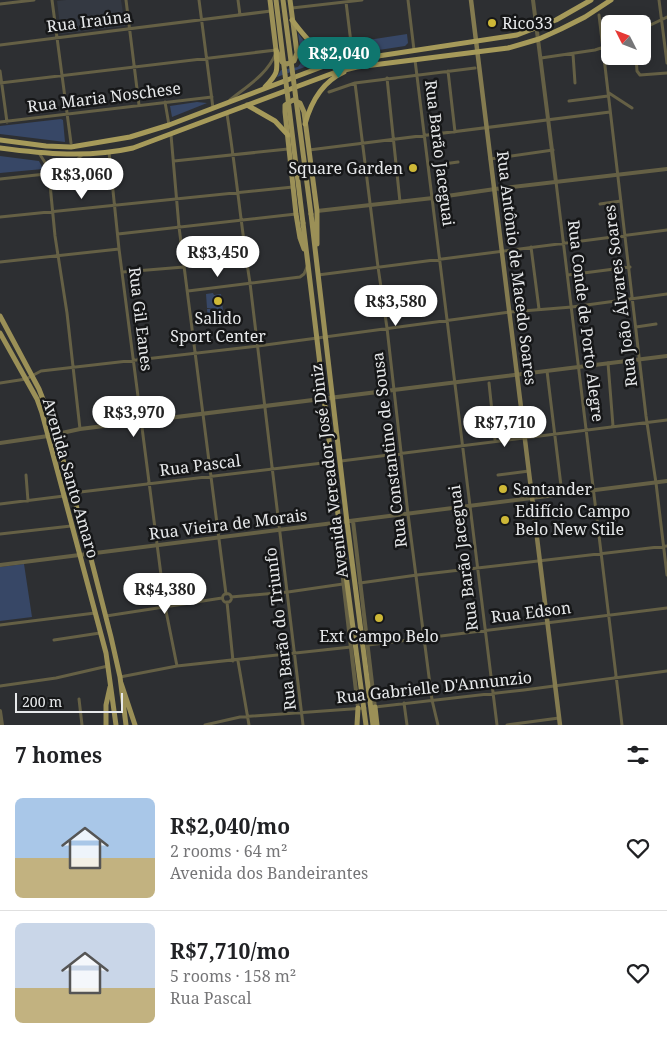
<!DOCTYPE html>
<html lang="en">
<head>
<meta charset="utf-8">
<style>
	:root { --surface:#fff; --page:#f6f6f6; --text:#202124; --muted:#757577; --line:#e0e0e0; --accent:#0f766e }
	body { margin:0; font-family:"Noto Serif",serif; background:var(--page); color:var(--text); height:100vh; display:flex; flex-direction:column; font-size:19px; white-space:nowrap }
	* { box-sizing:border-box; margin:0 }
	p { font-size:16px; color:var(--muted) }
	.icon { flex:none; width:28px; height:28px; fill:none; stroke:currentColor; stroke-width:2; stroke-linecap:round; stroke-linejoin:round }
	.map { position:relative; height:725px; overflow:hidden }
	.side { display:flex; flex-direction:column; background:var(--surface); flex:1 }
	.side>* { flex:none }
	.needle { width:32px; rotate:312deg }
	.controls { position:absolute; left:601px; top:15px; display:grid; gap:10px }
	.controls a { display:grid; place-items:center; width:50px; height:50px; border-radius:8px; background:var(--surface); box-shadow:0 2px 12px #0003; font-size:25px }
	.scale { position:absolute; left:15px; bottom:12px; width:108px; box-sizing:border-box; padding-left:5px; border:2px solid #e7e9eb; border-top:0; font-size:14px; line-height:18px; white-space:nowrap; color:#e7e9eb; -webkit-text-stroke:4px #161718; paint-order:stroke }
	.price { position:absolute; translate:-50% -42px; padding:0 11px; border-radius:18px; background:#fff; color:#222; font-size:16px; line-height:32px; filter:drop-shadow(0 1px 2px #0008) }
	.price::after { content:''; position:absolute; left:50%; top:30px; width:15px; height:11px; margin-left:-8px; background:inherit; clip-path:polygon(0 0,100% 0,50% 100%) }
	.price.active { background:var(--accent); color:#fff }
	ul { padding:0; list-style:none }
	li { display:flex; align-items:center; gap:15px; height:125px; padding:0 15px }
	li+li { border-top:1px solid var(--line) }
	li span { display:grid; place-items:center; flex:none; width:140px; height:100px; border-radius:8px; color:#555 }
	li>.icon { margin-inline-start:auto }
	span .icon { width:60px; height:60px; fill:#fffc; stroke-width:1 }
	li b { font-size:21px }
	h2 { display:flex; justify-content:space-between; align-items:center; height:60px; padding:0 15px; font-size:21px }
	.map>svg:first-child { display:block }
	.built { fill:#343942 }
	.green { fill:#374766 }
	.lines { fill:none; stroke-linecap:round; stroke-linejoin:round }
	.minor { stroke:#656045; stroke-width:3 }
	.tertiary { stroke:#656045; stroke-width:4 }
	.secondary { stroke:#847b50; stroke-width:4.5 }
	.primary { stroke:#9b9057; stroke-width:5 }
	.trunk { stroke:#a69a5a; stroke-width:5 }
	.primary-bridge { stroke:#9b9057; stroke-width:5 }
	.poi-dot { fill:#ceb837; stroke:#161718; stroke-width:2 }
	.labels { text-anchor:middle; dominant-baseline:central; stroke-width:5; stroke-linejoin:round; paint-order:stroke }
	.street-label { font-size:16px; fill:#e7e9eb; stroke:#161718 }
	.poi-label { font-size:16px; fill:#e7e9eb; stroke:#161718; text-anchor:start }
</style>
</head>
<body>
<div class="map">
<svg width="667" height="725" viewBox="0 0 667 725">
	<rect width="100%" height="100%" fill="#2d2f32"/>
	<!-- built -->
	<path class="built" d="M66,0H121L125,26L61,34L57,1Z"/>
	<!-- green -->
	<path class="green" d="M298,33C306,45 316,53 330,58L277,77L281,70L298,67L302,61Z
		M407,34L408,43L405,46L359,53L356,50L355,42Z
		M197,102L207,103L172,117L170,106Z
		M61,119L63,120L65,142L0,134V126Z
		M0,156L39,161L43,169L0,173Z
		M213,293L214,295L221,294L224,318L208,320L207,309L216,308H207L206,294Z
		M24,564L32,617L0,621V567Z"/>
	<g class="lines">
		<!-- minor -->
		<path class="minor" d="M52,0L71,143
			M126,0L139,105
			M199,0L213,108
			M238,0L240,15
			M408,0L414,50
			M659,0L667,63
			M346,2L353,59
			M0,4L34,0
			M292,8L362,0
			M599,15L646,416L656,483L667,575
			M642,29L667,17
			M0,45L271,11
			M573,54L575,83
			M636,56L637,71L640,75L667,73
			M541,58L595,50L610,45
			M415,60L497,725
			M0,71L7,122
			M448,71L455,132
			M387,78L400,202
			M0,83L276,50
			M355,83L378,267L387,328L408,514L432,700L438,725
			M329,92L355,83L475,68
			M609,93L632,108
			M230,100C247,86 267,75 276,53
			M569,101L608,96
			M165,102L169,125
			M227,114C236,170 241,227 250,283L303,725
			M0,122L212,97
			M171,135L179,227L226,594
			M309,150L610,112
			M109,152L119,249L165,606L177,666
			M39,153L46,164L49,174L55,236L67,313L80,429
			M490,159L553,150
			M174,161L288,149
			M429,166L458,162
			M0,179L64,172L82,155
			M556,182L622,725
			M600,204L621,201
			M0,217L293,187
			M118,234L296,214
			M531,247L539,309
			M0,262L119,249
			M123,272L184,267
			M318,275L667,230
			M568,275L630,267
			M188,291L300,277L304,274L307,267
			M636,327L656,324
			M608,363L613,426
			M547,371L562,494
			M0,383L26,379L41,371L258,346L510,312L572,307L667,294
			M489,383L495,440
			M341,461L667,420
			M26,475L28,501
			M498,475L529,471
			M72,493L331,462
			M0,504L64,496
			M0,534L71,526
			M360,583L417,575L667,546
			M222.5 598a4.5 4.5 0 1 1 9 0a4.5 4.5 0 1 1-9 0Z
			M231,597L288,592L343,584
			M227,602L233,661
			M106,616L222,598
			M0,625L95,613
			M54,640L100,633
			M368,645L667,608
			M238,661L249,725
			M120,677L177,666L351,647
			M0,686L56,678L108,666
			M79,699L82,725
			M404,703L407,725
			M375,707L524,690L667,671
			M205,725L240,717L365,708
			M507,725L559,718"/>
		<!-- tertiary -->
		<path class="tertiary" d="M533,0L556,182
			M317,211L433,198L495,189L667,169
			M0,443L48,436L80,429L667,356
			M353,521L374,700L375,707H373
			M340,546L341,562L358,708
			M0,565L667,481
			M0,711L2,725"/>
		<!-- secondary -->
		<path class="secondary" d="M471,0L560,725"/>
		<!-- primary -->
		<path class="primary" d="M270,0L276,50L282,62L287,64L294,61L297,53L290,0
			M311,214L347,522L373,725
			M303,223L339,523L366,725
			M304,249L300,238L296,214L285,112V105L293,100L300,103L304,112L317,211V244
			M0,316L39,389L53,425L88,547L111,637L120,677L126,725
			M0,333L37,399L42,413L106,653L116,725
			M121,683L135,725
			M375,707L377,725
			M106,725V705L110,687
			M357,725L358,708"/>
		<!-- trunk -->
		<path class="trunk" d="M292,20C311,45 315,50 345,59
			M265,87C280,71 277,71 276,50
			M247,105L275,121L288,135
			M305,124C311,102 322,82 344,72
			M0,140L46,146L71,147L130,137L169,125L332,63L517,35L556,20L591,0
			M0,148C45,154 89,158 133,148L336,72L357,67L508,48L539,39L561,29L585,17L611,0"/>
		<!-- primary-bridge -->
		<path class="primary-bridge" d="M276,0L303,223
			M283,0L311,214"/>
	</g>
	<!-- markers -->
	<g class="poi-dot">
		<circle cx="492" cy="23" r="5"/>
		<circle cx="413" cy="168" r="5"/>
		<circle cx="218" cy="301" r="5"/>
		<circle cx="503" cy="489" r="5"/>
		<circle cx="505" cy="520" r="5"/>
		<circle cx="379" cy="618" r="5"/>
	</g>
	<g class="labels">
		<!-- street labels -->
		<g class="street-label">
			<text transform="translate(89 21) rotate(-7)">Rua Iraúna</text>
			<text transform="translate(104 97) rotate(-7)">Rua Maria Noschese</text>
			<text transform="translate(440 153) rotate(83)">Rua Barão Jaceguai</text>
			<text transform="translate(517 268) rotate(83)">Rua Antônio de Macedo Soares</text>
			<text transform="translate(620 296) rotate(-97)">Rua João Álvares Soares</text>
			<text transform="translate(141 319) rotate(83)">Rua Gil Eanes</text>
			<text transform="translate(586 321) rotate(83)">Rua Conde de Porto Alegre</text>
			<text transform="translate(389 450) rotate(-97)">Rua Constantino de Sousa</text>
			<text transform="translate(200 465) rotate(-7)">Rua Pascal</text>
			<text transform="translate(329 471) rotate(-97)">Avenida Vereador José Diniz</text>
			<text transform="translate(71 478) rotate(74)">Avenida Santo Amaro</text>
			<text transform="translate(228 524) rotate(-7)">Rua Vieira de Morais</text>
			<text transform="translate(463 558) rotate(-97)">Rua Barão Jaceguai</text>
			<text transform="translate(531 612) rotate(-7)">Rua Edson</text>
			<text transform="translate(280 629) rotate(-97)">Rua Barão do Triunfo</text>
			<text transform="translate(434 687) rotate(-6)">Rua Gabrielle D'Annunzio</text>
		</g>
		<!-- poi labels -->
		<g class="poi-label">
			<text x="502" y="23">Rico33</text>
			<text x="403" y="168" text-anchor="end">Square Garden</text>
			<text x="218" y="318" text-anchor="middle">Salido<tspan x="218" dy="18">Sport Center</tspan></text>
			<text x="513" y="489">Santander</text>
			<text x="515" y="511">Edifício Campo<tspan x="515" dy="18">Belo New Stile</tspan></text>
			<text x="379" y="636" text-anchor="middle">Ext Campo Belo</text>
		</g>
	</g>
</svg>
<div class="controls">
<a><svg class="needle" viewBox="-14 -14 28 28"><path d="M0-13l5 13h-10z" fill="#e53935"/><path d="M0 13l5-13h-10z" fill="#757577"/></svg></a>
</div>
<div class="scale">200 m</div>
<b class="price active" style="left:339px;top:79px">R$2,040</b>
<b class="price" style="left:82px;top:200px">R$3,060</b>
<b class="price" style="left:218px;top:278px">R$3,450</b>
<b class="price" style="left:396px;top:327px">R$3,580</b>
<b class="price" style="left:134px;top:438px">R$3,970</b>
<b class="price" style="left:505px;top:448px">R$7,710</b>
<b class="price" style="left:165px;top:615px">R$4,380</b>
</div>
<section class="side">
<h2>7 homes<svg class="icon" aria-label="filters" viewBox="0 0 24 24"><path d="M4 7h16M4 17h16"/><circle cx="9" cy="7" r="2"/><circle cx="15" cy="17" r="2"/></svg></h2>
<ul>
<li><span style="background:linear-gradient(#a9c7e8 60%,#c2b280 0)"><svg class="icon" aria-label="home" viewBox="0 0 24 24"><path d="M3 11l9-7 9 7M6 9v11h12V9"/></svg></span><div><b>R$2,040/mo</b><p>2 rooms · 64 m²</p><p>Avenida dos Bandeirantes</p></div><svg class="icon" aria-label="heart" viewBox="0 0 24 24"><path d="M12 20l-8-8c-3-5 5-10 8-4 3-6 11-1 8 4z"/></svg></li>
<li><span style="background:linear-gradient(#c9d6e8 65%,#c2b280 0)"><svg class="icon" aria-label="home" viewBox="0 0 24 24"><path d="M3 11l9-7 9 7M6 9v11h12V9"/></svg></span><div><b>R$7,710/mo</b><p>5 rooms · 158 m²</p><p>Rua Pascal</p></div><svg class="icon" aria-label="heart" viewBox="0 0 24 24"><path d="M12 20l-8-8c-3-5 5-10 8-4 3-6 11-1 8 4z"/></svg></li>
</ul>
</section>
</body>
</html>
